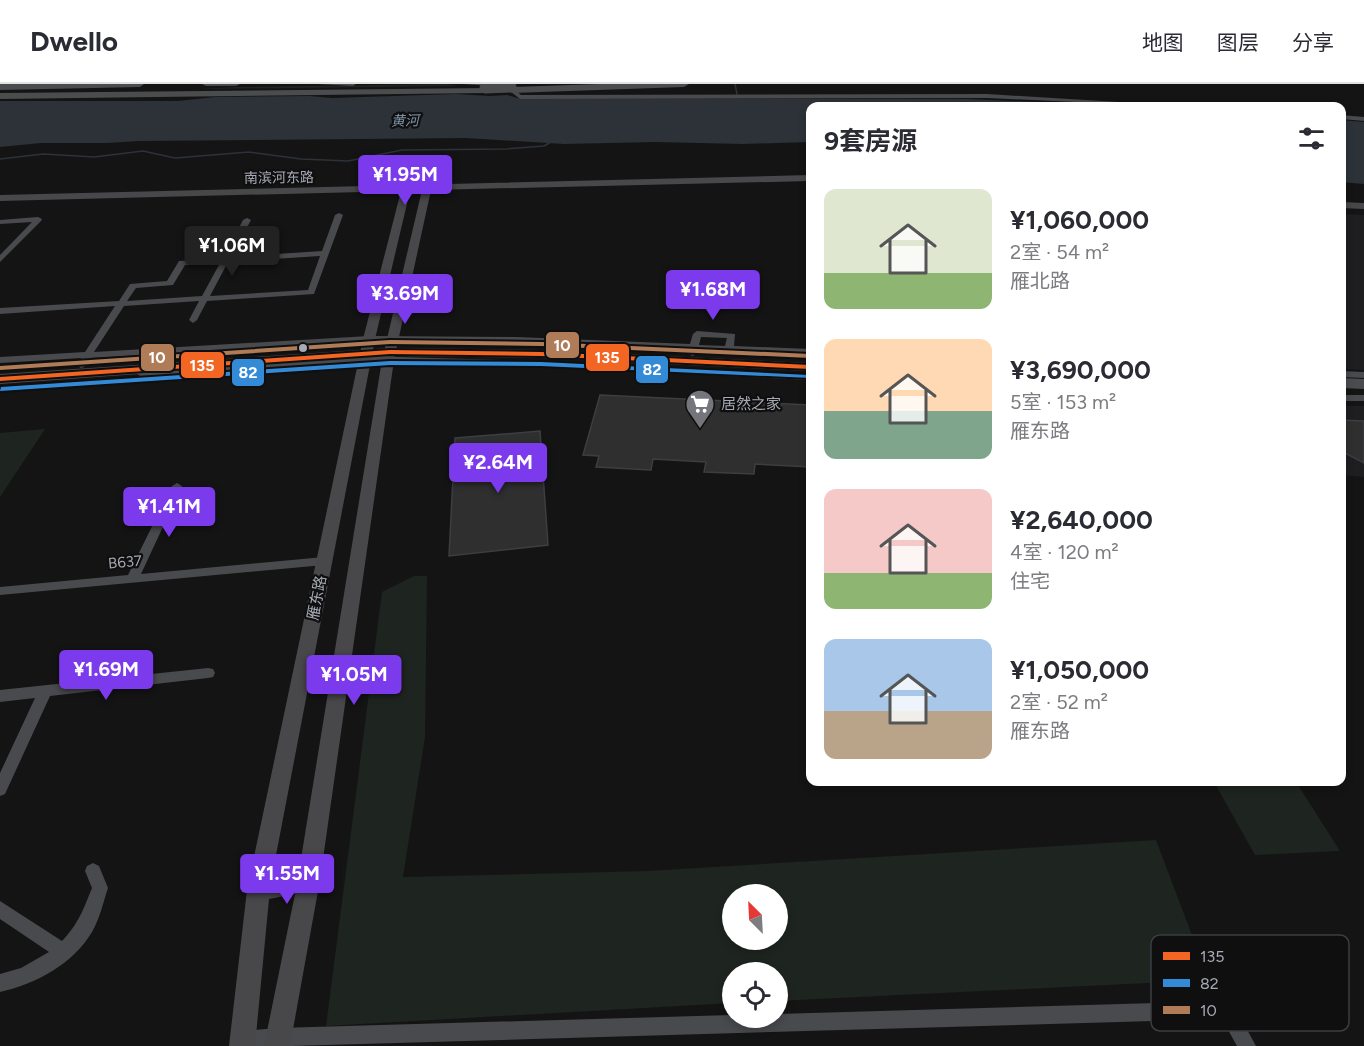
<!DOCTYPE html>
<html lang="zh">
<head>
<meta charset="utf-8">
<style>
	:root { --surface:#fff; --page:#f2f2f3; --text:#2b2b33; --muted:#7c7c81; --line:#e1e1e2; --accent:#7c3aed }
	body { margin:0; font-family:Figtree,"Noto Sans SC",sans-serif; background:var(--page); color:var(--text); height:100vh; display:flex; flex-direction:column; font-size:22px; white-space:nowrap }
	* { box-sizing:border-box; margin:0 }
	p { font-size:20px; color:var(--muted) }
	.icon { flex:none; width:33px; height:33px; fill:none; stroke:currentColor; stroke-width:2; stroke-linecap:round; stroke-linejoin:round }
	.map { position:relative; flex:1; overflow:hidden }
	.panel { position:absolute; left:806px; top:18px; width:540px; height:684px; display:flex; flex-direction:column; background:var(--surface); border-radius:12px; box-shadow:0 3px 9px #0003 }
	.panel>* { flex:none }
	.needle { width:39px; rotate:336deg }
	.controls { position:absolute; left:722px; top:800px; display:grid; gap:12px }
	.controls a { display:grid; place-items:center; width:66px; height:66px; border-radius:50%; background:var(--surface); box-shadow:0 3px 9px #0003; font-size:30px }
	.price { position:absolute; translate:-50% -51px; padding:0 14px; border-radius:6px; background:var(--accent); color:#fff; font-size:20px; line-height:39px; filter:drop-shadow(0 2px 3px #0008) }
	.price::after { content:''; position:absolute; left:50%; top:36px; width:18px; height:14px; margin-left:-9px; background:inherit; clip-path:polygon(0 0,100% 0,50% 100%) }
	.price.active { background:#222; color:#fff }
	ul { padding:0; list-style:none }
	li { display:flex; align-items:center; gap:18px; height:150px; padding:0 18px }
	li span { display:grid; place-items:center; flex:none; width:168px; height:120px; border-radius:12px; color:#555 }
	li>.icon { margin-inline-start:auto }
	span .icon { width:72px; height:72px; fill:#fffc; stroke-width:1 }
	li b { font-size:26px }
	h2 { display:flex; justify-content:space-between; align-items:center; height:72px; padding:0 18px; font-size:26px }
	header { display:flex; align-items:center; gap:36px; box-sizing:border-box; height:84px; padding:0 30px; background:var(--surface); border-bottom:2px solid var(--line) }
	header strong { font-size:28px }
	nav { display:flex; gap:33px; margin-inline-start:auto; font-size:21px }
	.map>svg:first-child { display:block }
	.built { fill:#1e1e20 }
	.green { fill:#1e241f; fill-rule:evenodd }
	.water { fill:#2c3238 }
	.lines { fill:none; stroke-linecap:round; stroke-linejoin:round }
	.stream { stroke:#2c3238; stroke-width:1.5 }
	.building { fill:#2f2f30; stroke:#3d3e41; stroke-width:1.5 }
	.street { fill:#494a4d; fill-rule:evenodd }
	.secondary { fill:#48484b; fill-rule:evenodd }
	.primary { fill:#4b4c4f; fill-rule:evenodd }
	.highway { fill:#4b4c4e; fill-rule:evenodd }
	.highway-bridge { stroke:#4b4c4e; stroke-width:11 }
	.bus-1-casing { stroke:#0f0f10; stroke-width:4 }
	.bus-2-casing { stroke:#0f0f10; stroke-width:4 }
	.bus-3-casing { stroke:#0f0f10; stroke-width:4 }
	.bus-1 { fill:#f26522; fill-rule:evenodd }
	.bus-2 { fill:#338bd7; fill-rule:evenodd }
	.bus-3 { fill:#b07c57; fill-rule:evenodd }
	.bus-dot { fill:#a7aab4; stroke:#0f0f10; stroke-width:2 }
	.labels { text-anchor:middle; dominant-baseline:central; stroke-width:4.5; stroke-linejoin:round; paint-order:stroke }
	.far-water-label { font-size:14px; font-style:italic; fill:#8196ab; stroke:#0f0f10 }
	.far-street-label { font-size:14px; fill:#a7aab4; stroke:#0f0f10 }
	.poi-label { font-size:15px; fill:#a7aab4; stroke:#0f0f10; text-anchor:start }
	.street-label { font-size:15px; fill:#a7aab4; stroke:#0f0f10 }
	.key { fill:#0f0f10; stroke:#3d3e41; stroke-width:1.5 }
	.key-label { font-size:16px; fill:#a7aab4 }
	.line-badge { stroke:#0f0f10; stroke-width:2 }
	.badge-label { font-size:16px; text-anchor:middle; font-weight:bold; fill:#fff }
</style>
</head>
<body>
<header>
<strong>Dwello</strong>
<nav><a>地图</a><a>图层</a><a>分享</a></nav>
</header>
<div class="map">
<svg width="1364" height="962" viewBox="0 0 1364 962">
	<rect width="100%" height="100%" fill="#141415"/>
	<!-- built -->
	<path class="built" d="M1341,130L1364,131V286L1341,285Z
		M1341,322H1364V393L1341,391Z"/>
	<!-- green -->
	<path class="green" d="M446,0L460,2L200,5L235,3Z
		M45,345L0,413V349Z
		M414,492H427L425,653L403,793L648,787L1156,756L1209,896L777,917V888H732V919L326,942L382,508ZM732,810H777V855H732Z
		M1214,698H1296L1340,767L1255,771Z"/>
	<!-- water -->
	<path class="water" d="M456,10L490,12L507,11L521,15H968L1131,22H810V58L743,60L655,58L564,60L465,54L139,57L107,59H41L0,63V17H178L215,13L310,12L332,14Z
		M1341,36L1364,38V100L1341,98Z"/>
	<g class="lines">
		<!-- stream -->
		<path class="stream" d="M735,0L737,10
			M0,75L43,70L94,73L143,67L175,74L249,68L301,75L348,77L402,66L506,65L544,62L551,58"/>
	</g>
	<!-- building -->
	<path class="building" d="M600,311L810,321V383L755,380L754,390L704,388L706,378L653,375L651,386L596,383L599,372L583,371Z
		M1341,336L1364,337V379L1341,367Z
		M540,347L548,461L449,472L455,354Z"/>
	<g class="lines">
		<!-- street -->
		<path class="street" d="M318,0H356L353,2Z
			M463,0H508L521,11L987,10L1185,22H1160L987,14L520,15L505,3Z
			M1341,31L1364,33V37L1341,35Z
			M339,129L343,131L314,210L207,217L197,236L193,239L189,236L199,217L124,222L94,268L369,252L516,253L690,260L693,250L697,247L735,250L734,262L810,265V271L697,266L695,271L692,272L688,269V266L516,259L369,258L90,274L84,283L81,284L76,281L81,274L0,279V273L85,268L115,222L0,230V224L119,217L130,200L167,197L179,177L223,174L243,136L247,134L251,136L231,173L322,167L335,131ZM320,172L308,206L210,212L228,178ZM220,179L202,212L127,217L136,204L173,201L185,181ZM701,253L727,254L725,262L699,261Z
			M38,133L42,135L41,137L0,178V171L32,138L0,140V136Z
			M365,272L567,278L810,290V296L567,284L365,278L142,293L137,290L142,287Z
			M1341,287L1364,288V294L1341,293Z
			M1341,311H1364V317H1341Z
			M177,399L182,402L141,490L324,473L330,477L324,481L0,511V503L128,491L172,402Z
			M208,584L213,585L215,589L213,593L208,594L50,612L5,710L0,712V689L35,614L0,618V606Z
			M93,779L99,782L108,804C103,819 100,834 92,848C73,880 36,900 0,908V890L21,884L49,868L0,835V817L62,857C79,839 83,826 92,804L85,787L87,782Z
			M1227,917L1233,920L1256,962H1237L1222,935L291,962H235L233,956L235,949L242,947L278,944L732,931V933H777V930Z"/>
		<!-- secondary -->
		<path class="secondary" d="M202,0H240L236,2H206Z
			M810,91V97L431,106L394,276L320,796L290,962H264L295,810L269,815L255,962H229L247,806L363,255L401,107L0,117V111ZM422,106L382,276L299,787L272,792L375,255L410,107Z
			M1341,118L1364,119V125L1341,124Z"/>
		<!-- primary -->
		<path class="primary" d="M0,0H144L140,3L0,6Z
			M390,264L541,266L810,279V287L541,274L390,272L0,300V290Z
			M1341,294L1364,295V305L1341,304Z"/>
		<!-- highway -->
		<path class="highway" d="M600,0H689L684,3L512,9L507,6L512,3Z
			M490,4L492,6L487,9L0,15V9Z"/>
		<!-- highway-bridge -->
		<path class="highway-bridge" d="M485,4L511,3"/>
		<!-- bus-1 casing -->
		<g class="bus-1-casing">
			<path id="bus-1" d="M390,266L541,268L810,281V285L541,272L390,270L0,297V293Z"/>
		</g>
		<!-- bus-2 casing -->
		<g class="bus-2-casing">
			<path id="bus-2" d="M390,277L541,278L809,291L810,294L541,282L390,281L0,307L1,303Z"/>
		</g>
		<!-- bus-3 casing -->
		<g class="bus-3-casing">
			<path id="bus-3" d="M390,256L542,258L810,270V274L542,262L390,260L0,286V282Z"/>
		</g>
		<!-- bus-1 -->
		<use href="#bus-1" class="bus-1"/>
		<!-- bus-2 -->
		<use href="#bus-2" class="bus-2"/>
		<!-- bus-3 -->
		<use href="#bus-3" class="bus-3"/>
	</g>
	<!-- icons -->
	<defs>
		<g id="supermarket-pin" transform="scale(1.5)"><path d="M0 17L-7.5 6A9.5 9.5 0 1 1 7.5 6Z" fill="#74767c" stroke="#0f0f10"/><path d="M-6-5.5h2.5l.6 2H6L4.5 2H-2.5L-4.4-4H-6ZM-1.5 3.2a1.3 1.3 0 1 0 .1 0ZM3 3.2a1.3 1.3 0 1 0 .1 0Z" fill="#fff"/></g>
	</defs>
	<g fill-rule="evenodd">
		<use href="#supermarket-pin" x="700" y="320"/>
	</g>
	<!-- markers -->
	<circle class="bus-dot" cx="303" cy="264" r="5"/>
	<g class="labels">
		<!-- far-water labels -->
		<g class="far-water-label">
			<text transform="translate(405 37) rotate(-1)">黄河</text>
		</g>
		<!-- far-street labels -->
		<g class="far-street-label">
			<text transform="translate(279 94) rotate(-1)">南滨河东路</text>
		</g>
		<!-- poi labels -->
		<g class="poi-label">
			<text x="721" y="320">居然之家</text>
		</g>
		<!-- street labels -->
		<g class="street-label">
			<text transform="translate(125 478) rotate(-5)">B637</text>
			<text transform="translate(317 514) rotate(-79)">雁东路</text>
		</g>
	</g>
	<!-- legend -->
	<rect x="1151" y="851" width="198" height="96" rx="9" class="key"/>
	<rect x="1163" y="868" width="27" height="8" fill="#f26522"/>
	<rect x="1163" y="895" width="27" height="8" fill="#338bd7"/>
	<rect x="1163" y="922" width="27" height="8" fill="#b07c57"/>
	<g class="key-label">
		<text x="1200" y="878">135</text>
		<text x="1200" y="905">82</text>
		<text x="1200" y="932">10</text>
	</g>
	<g class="line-badge">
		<rect x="545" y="247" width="35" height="28" rx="6" fill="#b07c57"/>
		<rect x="585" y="259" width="45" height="29" rx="6" fill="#f26522"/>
		<rect x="140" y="259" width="35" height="29" rx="6" fill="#b07c57"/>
		<rect x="180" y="267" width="45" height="28" rx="6" fill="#f26522"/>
		<rect x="635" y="271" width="34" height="29" rx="6" fill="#338bd7"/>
		<rect x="231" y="274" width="34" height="29" rx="6" fill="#338bd7"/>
	</g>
	<g class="badge-label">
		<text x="562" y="267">10</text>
		<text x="607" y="279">135</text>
		<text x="157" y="279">10</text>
		<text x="202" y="287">135</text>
		<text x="652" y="291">82</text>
		<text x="248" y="294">82</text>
	</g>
</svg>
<div class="controls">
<a><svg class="needle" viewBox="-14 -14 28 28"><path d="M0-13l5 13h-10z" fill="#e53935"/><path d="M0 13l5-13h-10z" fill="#7c7c81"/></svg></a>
<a><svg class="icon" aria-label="locate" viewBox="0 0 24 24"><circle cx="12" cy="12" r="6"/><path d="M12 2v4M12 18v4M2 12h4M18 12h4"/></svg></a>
</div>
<b class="price" style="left:405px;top:122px">¥1.95M</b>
<b class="price active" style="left:232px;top:193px">¥1.06M</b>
<b class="price" style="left:713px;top:237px">¥1.68M</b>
<b class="price" style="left:405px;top:241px">¥3.69M</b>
<b class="price" style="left:498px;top:410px">¥2.64M</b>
<b class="price" style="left:169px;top:454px">¥1.41M</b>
<b class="price" style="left:106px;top:617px">¥1.69M</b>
<b class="price" style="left:354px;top:622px">¥1.05M</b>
<b class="price" style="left:287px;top:821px">¥1.55M</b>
<section class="panel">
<h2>9套房源<svg class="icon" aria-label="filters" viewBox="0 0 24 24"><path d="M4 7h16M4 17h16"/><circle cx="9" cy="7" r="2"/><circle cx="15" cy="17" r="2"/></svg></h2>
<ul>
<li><span style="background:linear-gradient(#dfe7d0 70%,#8fb573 0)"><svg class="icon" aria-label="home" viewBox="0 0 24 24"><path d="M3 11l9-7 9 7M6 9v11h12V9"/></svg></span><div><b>¥1,060,000</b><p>2室 · 54 m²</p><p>雁北路</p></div></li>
<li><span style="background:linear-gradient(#ffd9b3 60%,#7fa58c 0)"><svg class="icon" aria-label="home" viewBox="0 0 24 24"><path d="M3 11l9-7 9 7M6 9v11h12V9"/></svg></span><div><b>¥3,690,000</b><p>5室 · 153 m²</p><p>雁东路</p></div></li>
<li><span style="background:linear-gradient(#f6c9c9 70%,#8fb573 0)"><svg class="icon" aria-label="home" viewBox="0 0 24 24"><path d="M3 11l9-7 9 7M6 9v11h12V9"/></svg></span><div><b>¥2,640,000</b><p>4室 · 120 m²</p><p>住宅</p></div></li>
<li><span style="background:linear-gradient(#a9c7e8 60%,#b9a48a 0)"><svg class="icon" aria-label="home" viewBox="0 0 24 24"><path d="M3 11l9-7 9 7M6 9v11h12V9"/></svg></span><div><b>¥1,050,000</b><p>2室 · 52 m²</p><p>雁东路</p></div></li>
</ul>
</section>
</div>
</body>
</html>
